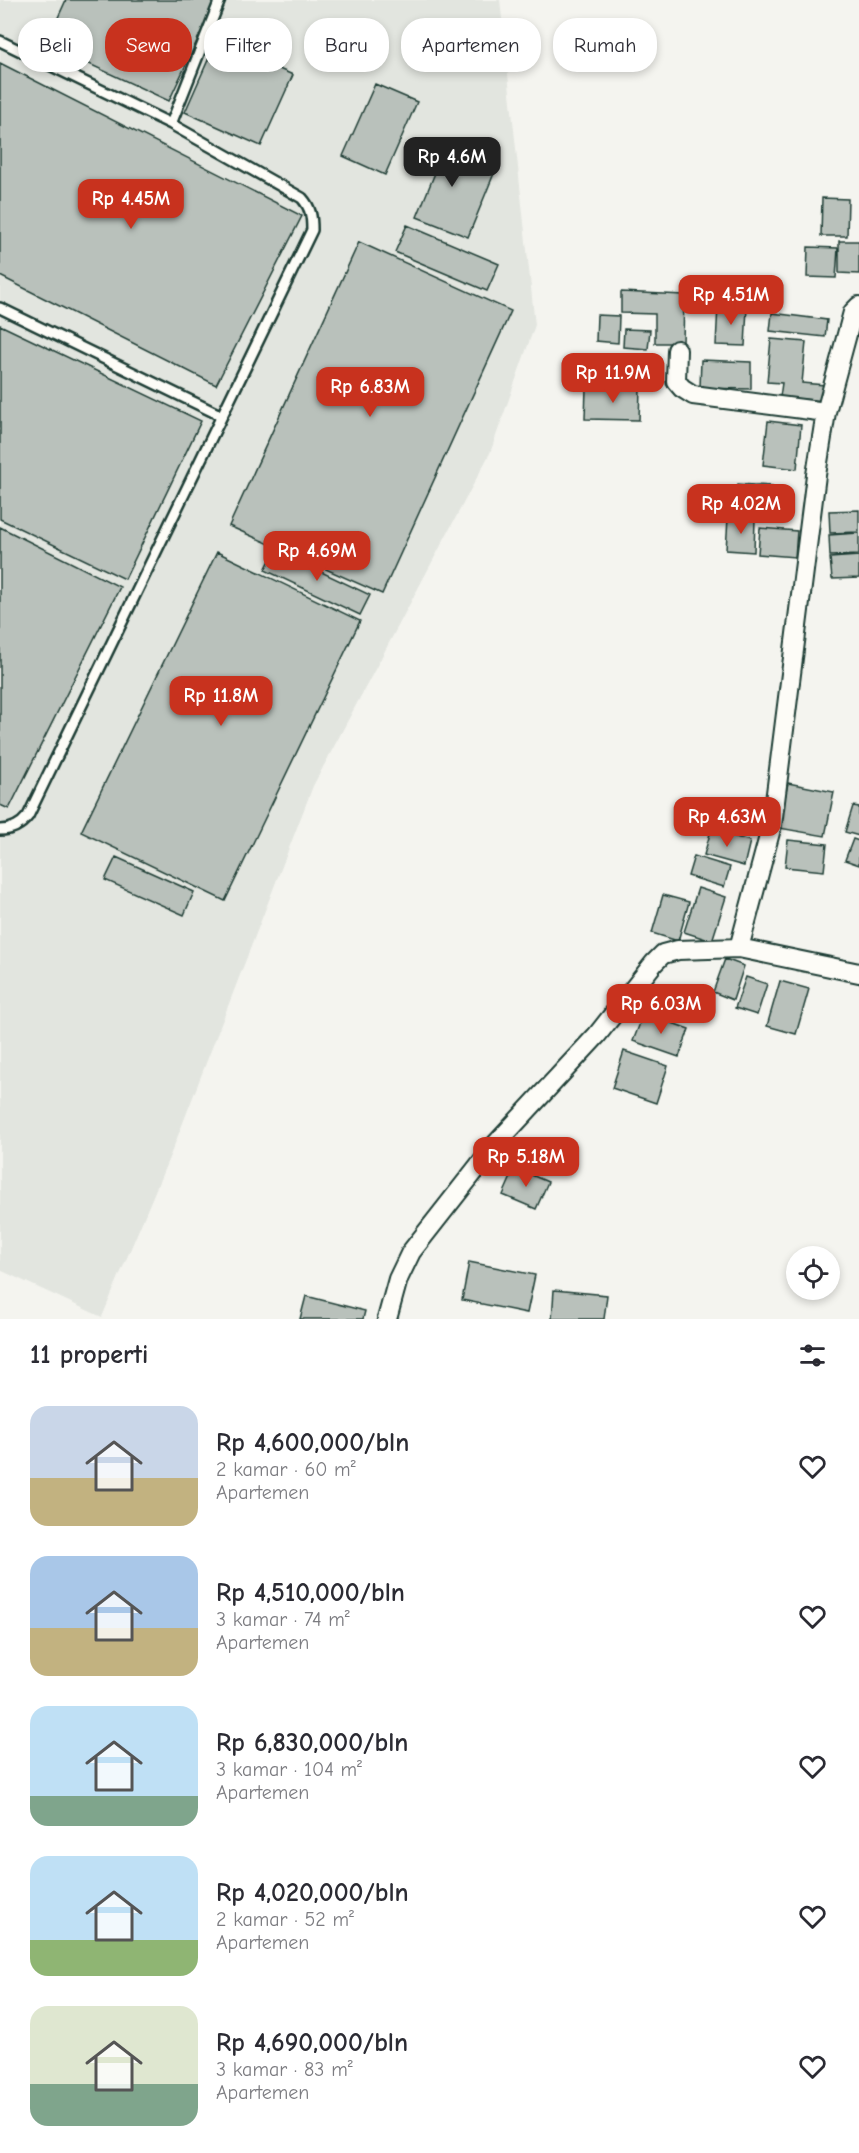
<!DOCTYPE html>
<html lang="id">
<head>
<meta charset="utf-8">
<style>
	:root { --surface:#fff; --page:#f2f2f3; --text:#2b2b33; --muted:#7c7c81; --accent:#c8321e }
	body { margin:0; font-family:"Comic Neue",sans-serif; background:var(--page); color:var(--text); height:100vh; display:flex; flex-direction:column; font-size:22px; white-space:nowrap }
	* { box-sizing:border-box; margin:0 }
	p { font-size:20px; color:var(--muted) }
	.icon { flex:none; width:33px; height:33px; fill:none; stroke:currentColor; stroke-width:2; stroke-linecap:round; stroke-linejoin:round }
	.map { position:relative; height:1319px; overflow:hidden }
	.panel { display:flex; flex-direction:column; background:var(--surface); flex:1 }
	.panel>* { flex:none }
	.top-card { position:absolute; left:18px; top:18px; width:824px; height:54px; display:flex; gap:12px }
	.tools { position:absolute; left:786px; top:1246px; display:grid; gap:12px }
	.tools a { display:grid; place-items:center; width:54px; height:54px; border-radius:50%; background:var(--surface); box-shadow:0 3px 9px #0003; font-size:30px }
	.price { position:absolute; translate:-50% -51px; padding:0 14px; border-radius:12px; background:var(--accent); color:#fff; font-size:20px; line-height:39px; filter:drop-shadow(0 2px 3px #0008) }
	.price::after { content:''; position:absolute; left:50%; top:36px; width:18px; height:14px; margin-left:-9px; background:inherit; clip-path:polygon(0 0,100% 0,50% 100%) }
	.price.active { background:#222; color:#fff }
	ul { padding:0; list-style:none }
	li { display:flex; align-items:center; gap:18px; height:150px; padding:0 30px }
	li span { display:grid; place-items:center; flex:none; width:168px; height:120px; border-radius:18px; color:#555 }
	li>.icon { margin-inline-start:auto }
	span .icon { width:72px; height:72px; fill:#fffc; stroke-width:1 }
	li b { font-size:26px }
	h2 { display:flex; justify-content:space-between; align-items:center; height:72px; padding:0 30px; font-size:26px }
	.chip { padding:0 21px; border-radius:24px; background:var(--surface); box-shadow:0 3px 9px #0003; font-size:21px; line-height:54px }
	.chip.active { background:var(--accent); color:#fff }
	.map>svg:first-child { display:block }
	.built { fill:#e2e5df }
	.building { fill:#b9c1bb; stroke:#1f3d34; stroke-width:1.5 }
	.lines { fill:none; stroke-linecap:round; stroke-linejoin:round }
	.lane-casing { stroke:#1f3d34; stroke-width:14 }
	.street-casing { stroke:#1f3d34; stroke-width:22 }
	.lane { stroke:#fdfcf7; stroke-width:9 }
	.street { stroke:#fdfcf7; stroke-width:18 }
</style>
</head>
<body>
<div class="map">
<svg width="859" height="1319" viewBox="0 0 859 1319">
	<rect width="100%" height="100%" fill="#f4f4ef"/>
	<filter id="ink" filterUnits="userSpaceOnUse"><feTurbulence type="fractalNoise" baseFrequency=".0167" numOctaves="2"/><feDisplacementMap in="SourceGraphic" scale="12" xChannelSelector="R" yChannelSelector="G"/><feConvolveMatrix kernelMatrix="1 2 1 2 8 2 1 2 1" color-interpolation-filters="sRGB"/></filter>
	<g filter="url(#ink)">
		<!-- built -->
		<path class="built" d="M0,0H500L535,325L490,453L313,786L174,1146L102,1317L0,1270Z"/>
		<!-- building -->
		<path class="building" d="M66,0H216L169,101L46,44Z
			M216,42L293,75L261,146L185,112Z
			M0,63L302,216L216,385L0,276Z
			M375,84L417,102L385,175L343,156Z
			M419,140L495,171L468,237L417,217L435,173L410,163Z
			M822,198L848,199L847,236H821Z
			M407,225L499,264L487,291L395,252Z
			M839,241H859V274L839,273Z
			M359,242L511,311L382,594L229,526Z
			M808,247L838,248L836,278L807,277Z
			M621,292L684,295L683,343H655V314L621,313Z
			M718,305L747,307L745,346L716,345Z
			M772,313L827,320L825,337L770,331Z
			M597,315L619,316L618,343L596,341Z
			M0,325L201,421L125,579L0,519Z
			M624,329L650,330L648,349L623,347Z
			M771,339L806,342L802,383L825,385L824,401L780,397L782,383L767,382Z
			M701,360L751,362V389L700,388Z
			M586,388L640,389L639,420L585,419Z
			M768,421L801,425L797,469L763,465Z
			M738,484L772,486L771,519L736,517Z
			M859,510V532L830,533L829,511Z
			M728,518L755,519L754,552L726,550Z
			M0,527L120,587L9,809L0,805Z
			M760,528L797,531L795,557L758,554Z
			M859,533V555L830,556L829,535Z
			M275,550L370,595L360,615L265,570Z
			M217,552L360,621L225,901L81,832Z
			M859,556V578L832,579L830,558Z
			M788,783L834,792L825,836L779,828Z
			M853,806L859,807V836L845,832Z
			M711,830L750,841L744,866L704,855Z
			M853,839L859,841V865L845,860Z
			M788,840L827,844L824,871L785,867Z
			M694,856L730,867L724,887L688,876Z
			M116,857L194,892L184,915L105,880Z
			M698,888L726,897L712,941L684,932Z
			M663,895L689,902L678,941L652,933Z
			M725,959L744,966L733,1000L713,992Z
			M746,977L767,984L757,1015L735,1008Z
			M780,981L809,989L796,1034L767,1026Z
			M644,1013L689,1029L679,1057L633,1041Z
			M624,1051L668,1066L656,1103L612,1088Z
			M515,1168L548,1182L536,1209L503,1195Z
			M469,1262L535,1275L527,1313L462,1300Z
			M554,1290L607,1295L604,1319H552Z
			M306,1296L365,1311L363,1319H300Z"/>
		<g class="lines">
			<!-- lane casing -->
			<g class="lane-casing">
				<path id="lane" d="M0,41L171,124L302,198C311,208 312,217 312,230L28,816C21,825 12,830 0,830
					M171,124L220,0
					M0,308L222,416"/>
			</g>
			<!-- street casing -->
			<g class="street-casing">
				<path id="street" d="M677,350L676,381L682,388L693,395L826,412
					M739,948L772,825L816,475L826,412L853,312L859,306
					M387,1319L398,1279L411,1252L495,1145L597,1035L654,963L663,954L678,950L739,948L859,973"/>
			</g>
			<!-- lane -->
			<use href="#lane" class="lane"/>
			<!-- street -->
			<use href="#street" class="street"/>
		</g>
	</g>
</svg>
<div class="tools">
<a><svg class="icon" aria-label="locate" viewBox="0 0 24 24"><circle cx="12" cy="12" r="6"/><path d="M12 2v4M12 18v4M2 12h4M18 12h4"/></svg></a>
</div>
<b class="price active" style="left:452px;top:188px">Rp 4.6M</b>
<b class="price" style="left:131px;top:230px">Rp 4.45M</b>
<b class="price" style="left:731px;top:326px">Rp 4.51M</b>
<b class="price" style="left:613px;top:404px">Rp 11.9M</b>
<b class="price" style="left:370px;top:418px">Rp 6.83M</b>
<b class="price" style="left:741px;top:535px">Rp 4.02M</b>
<b class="price" style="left:317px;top:582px">Rp 4.69M</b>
<b class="price" style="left:221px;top:727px">Rp 11.8M</b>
<b class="price" style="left:727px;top:848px">Rp 4.63M</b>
<b class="price" style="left:661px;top:1035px">Rp 6.03M</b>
<b class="price" style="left:526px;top:1188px">Rp 5.18M</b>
<div class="top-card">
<a class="chip">Beli</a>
<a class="chip active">Sewa</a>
<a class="chip">Filter</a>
<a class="chip">Baru</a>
<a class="chip">Apartemen</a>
<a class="chip">Rumah</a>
</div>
</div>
<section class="panel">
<h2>11 properti<svg class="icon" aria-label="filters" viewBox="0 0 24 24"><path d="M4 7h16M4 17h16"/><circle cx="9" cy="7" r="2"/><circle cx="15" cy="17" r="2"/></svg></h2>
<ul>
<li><span style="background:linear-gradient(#c9d6e8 60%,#c2b280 0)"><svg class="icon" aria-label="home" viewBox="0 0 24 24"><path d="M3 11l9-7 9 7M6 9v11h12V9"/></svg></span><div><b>Rp 4,600,000/bln</b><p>2 kamar · 60 m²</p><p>Apartemen</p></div><svg class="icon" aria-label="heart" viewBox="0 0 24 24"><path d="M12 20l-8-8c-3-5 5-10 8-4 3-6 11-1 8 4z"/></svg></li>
<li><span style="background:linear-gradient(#a9c7e8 60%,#c2b280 0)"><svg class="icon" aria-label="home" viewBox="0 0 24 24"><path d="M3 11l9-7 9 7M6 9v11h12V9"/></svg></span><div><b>Rp 4,510,000/bln</b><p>3 kamar · 74 m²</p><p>Apartemen</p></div><svg class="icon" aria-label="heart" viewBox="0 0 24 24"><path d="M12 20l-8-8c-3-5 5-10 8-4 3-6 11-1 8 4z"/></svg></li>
<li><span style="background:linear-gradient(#bfe0f5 75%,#7fa58c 0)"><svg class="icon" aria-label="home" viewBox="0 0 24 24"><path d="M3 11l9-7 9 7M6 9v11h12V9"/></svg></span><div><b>Rp 6,830,000/bln</b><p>3 kamar · 104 m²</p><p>Apartemen</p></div><svg class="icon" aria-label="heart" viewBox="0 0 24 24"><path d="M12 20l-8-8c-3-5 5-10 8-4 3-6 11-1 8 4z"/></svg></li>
<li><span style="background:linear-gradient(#bfe0f5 70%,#8fb573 0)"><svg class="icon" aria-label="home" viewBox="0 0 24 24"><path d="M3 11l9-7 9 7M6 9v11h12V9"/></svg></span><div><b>Rp 4,020,000/bln</b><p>2 kamar · 52 m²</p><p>Apartemen</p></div><svg class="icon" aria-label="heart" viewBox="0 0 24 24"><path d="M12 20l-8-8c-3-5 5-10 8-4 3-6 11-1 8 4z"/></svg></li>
<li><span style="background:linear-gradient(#dfe7d0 65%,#7fa58c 0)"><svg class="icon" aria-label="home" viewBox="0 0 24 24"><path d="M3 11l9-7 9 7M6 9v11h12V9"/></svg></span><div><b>Rp 4,690,000/bln</b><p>3 kamar · 83 m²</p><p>Apartemen</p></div><svg class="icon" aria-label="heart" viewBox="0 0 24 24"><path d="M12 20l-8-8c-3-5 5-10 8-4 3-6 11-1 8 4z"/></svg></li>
</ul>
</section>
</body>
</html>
